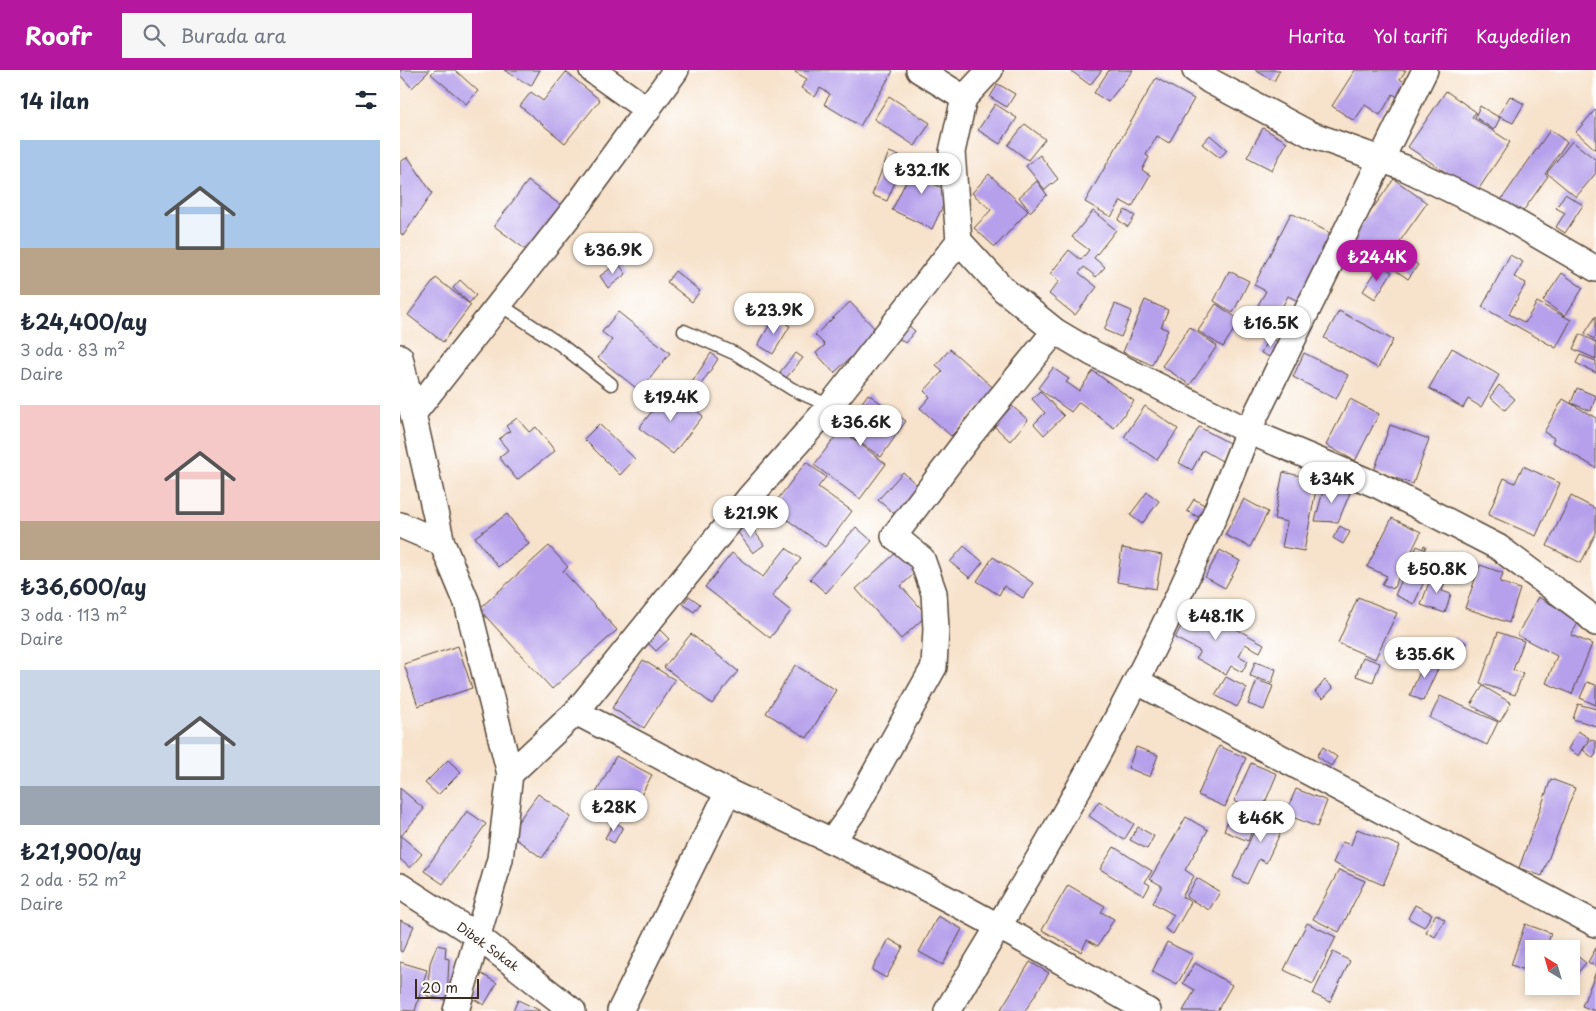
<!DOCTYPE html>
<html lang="tr">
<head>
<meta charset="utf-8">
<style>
	:root { --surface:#fff; --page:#f6f6f7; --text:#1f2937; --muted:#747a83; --accent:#b5179e }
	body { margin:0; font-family:"Playpen Sans",sans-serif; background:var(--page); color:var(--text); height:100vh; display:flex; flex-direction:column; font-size:19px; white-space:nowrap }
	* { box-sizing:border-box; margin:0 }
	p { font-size:16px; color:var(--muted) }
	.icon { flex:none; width:28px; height:28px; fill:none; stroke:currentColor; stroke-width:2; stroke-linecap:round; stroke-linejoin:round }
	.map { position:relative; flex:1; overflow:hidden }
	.sheet { display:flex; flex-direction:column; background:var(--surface); width:400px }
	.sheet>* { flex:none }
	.needle { width:32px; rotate:323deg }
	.controls { position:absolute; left:1125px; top:870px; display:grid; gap:10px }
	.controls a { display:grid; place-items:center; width:55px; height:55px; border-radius:0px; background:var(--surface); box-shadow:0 2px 8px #0003; font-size:25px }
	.scale { position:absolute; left:15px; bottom:12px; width:64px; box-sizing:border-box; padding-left:5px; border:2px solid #3b2a1e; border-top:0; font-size:14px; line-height:18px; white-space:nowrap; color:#3b2a1e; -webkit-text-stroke:4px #fff; paint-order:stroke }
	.price { position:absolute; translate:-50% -42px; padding:0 11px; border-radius:18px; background:#fff; color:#222; font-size:16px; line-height:32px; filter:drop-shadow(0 1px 2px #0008) }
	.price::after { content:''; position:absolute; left:50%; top:30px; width:15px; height:11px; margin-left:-8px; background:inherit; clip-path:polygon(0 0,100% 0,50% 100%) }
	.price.on { background:var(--accent); color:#fff }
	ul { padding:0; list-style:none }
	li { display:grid; align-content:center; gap:10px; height:265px; padding:0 20px }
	li span { display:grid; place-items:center; height:155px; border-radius:0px; color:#555 }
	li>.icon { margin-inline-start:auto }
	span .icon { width:90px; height:90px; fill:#fffc; stroke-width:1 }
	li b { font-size:21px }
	h2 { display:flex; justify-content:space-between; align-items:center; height:60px; padding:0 20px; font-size:21px }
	header { display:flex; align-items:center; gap:30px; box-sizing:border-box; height:70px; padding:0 25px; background:var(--accent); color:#fff }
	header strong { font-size:24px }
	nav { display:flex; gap:28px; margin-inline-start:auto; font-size:18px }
	.search { width:350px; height:45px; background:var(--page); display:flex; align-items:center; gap:12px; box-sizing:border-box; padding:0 18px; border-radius:0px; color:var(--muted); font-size:19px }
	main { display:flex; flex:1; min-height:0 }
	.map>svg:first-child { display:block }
	.building { fill:#b6a0eb }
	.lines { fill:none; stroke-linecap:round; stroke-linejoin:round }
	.service-casing { stroke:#574638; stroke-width:15 }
	.minor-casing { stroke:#574638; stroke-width:28 }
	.service { stroke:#fff; stroke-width:12 }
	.minor { stroke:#fff; stroke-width:25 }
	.labels { text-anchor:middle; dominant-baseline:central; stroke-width:4; stroke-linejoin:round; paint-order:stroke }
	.street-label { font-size:12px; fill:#3b2a1e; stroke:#fff }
</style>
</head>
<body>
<header>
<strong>Roofr</strong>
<div class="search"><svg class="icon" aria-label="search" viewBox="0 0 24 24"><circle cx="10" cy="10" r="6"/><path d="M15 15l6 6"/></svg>Burada ara</div>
<nav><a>Harita</a><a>Yol tarifi</a><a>Kaydedilen</a></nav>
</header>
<main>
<section class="sheet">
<h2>14 ilan<svg class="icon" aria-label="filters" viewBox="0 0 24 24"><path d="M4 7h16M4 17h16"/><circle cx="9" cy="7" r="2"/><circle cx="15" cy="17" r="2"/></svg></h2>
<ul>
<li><span style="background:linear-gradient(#a9c7e8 70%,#b9a48a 0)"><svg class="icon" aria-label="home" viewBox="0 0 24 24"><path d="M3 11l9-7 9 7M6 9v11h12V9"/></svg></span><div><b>₺24,400/ay</b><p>3 oda · 83 m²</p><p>Daire</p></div></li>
<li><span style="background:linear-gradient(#f6c9c9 75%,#b9a48a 0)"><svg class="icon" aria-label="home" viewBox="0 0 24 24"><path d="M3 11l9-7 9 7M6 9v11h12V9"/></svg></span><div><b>₺36,600/ay</b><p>3 oda · 113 m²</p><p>Daire</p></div></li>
<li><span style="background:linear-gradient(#c9d6e8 75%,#9aa5b1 0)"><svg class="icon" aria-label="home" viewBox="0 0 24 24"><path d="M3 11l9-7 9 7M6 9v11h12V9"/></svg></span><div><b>₺21,900/ay</b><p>2 oda · 52 m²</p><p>Daire</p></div></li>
</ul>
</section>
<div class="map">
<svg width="1196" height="941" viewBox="0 0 1196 941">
	<rect width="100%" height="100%" fill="#fff"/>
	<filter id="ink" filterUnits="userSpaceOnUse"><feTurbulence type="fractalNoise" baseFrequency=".02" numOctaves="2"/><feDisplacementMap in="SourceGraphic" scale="10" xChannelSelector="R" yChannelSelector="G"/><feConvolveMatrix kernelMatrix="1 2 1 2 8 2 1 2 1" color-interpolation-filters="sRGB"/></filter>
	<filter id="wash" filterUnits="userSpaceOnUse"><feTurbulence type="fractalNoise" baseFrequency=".0096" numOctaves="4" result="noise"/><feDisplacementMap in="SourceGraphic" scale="20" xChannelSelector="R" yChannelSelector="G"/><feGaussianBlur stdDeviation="1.12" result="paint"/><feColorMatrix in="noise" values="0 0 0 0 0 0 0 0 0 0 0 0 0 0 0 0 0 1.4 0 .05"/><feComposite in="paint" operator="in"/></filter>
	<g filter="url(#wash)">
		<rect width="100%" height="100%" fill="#f7e2cb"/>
		<g id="blocks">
			<!-- building -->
			<path class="building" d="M0,0H30L12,18L0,5Z
				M35,0H55L78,21L66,34L31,4Z
				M104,0H140L131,16Z
				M396,0H491L493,1L460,56L424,34L430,24L420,18L415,27L401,18L407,9L395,2Z
				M670,0H702L690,15Z
				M709,0H733L708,32L694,23Z
				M855,0H880L874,11Z
				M955,0H1006L1000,9L1007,14L999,28L993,24L980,45L965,35L954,51L932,36Z
				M166,2L200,30L165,73L120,36L131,22L143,31Z
				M756,8L794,29L769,73L757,66L746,85L749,87L742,100L750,105L732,137L721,131L711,147L685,132Z
				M598,14L615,24L607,37L590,27Z
				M1046,21L1076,42L1072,47L1110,72L1076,123L1008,77Z
				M489,26L530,53L515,76L474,49Z
				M1110,26L1124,34L1113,53L1098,46Z
				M595,34L617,48L600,74L578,60Z
				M1080,36L1100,48L1094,60L1075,47Z
				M1195,40L1196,41V80L1176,62Z
				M625,54L645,69L628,90L608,75Z
				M863,58L887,72L872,100L847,87Z
				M1150,60L1167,72L1145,104L1148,106L1121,144L1101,130Z
				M810,65L827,80L820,88L802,74Z
				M1172,71L1196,90V103L1176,127L1147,103Z
				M489,82L505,88L487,131L472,125Z
				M640,85L658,109L645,120L626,96Z
				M8,87L32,123L3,166L0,162V92Z
				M518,87L539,97L531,113L550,121L532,159L492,140Z
				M589,104L628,141L595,177L574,158L591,140L572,123Z
				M994,109L1027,133L995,178L1018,195L1008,209L981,190L978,195L948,173Z
				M128,111L163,137L129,182L94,156Z
				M637,111L647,125L630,142L619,127Z
				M1165,124L1183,135L1165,163L1156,157L1165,143L1156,138Z
				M725,140L735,146L728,157L718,150Z
				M693,141L716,160L694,188L705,197L696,207L684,197L679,203L697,217L675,245L649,224L659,211L650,204L669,180L681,190L689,180L672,167Z
				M891,143L938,167L904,234L888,226L878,245L858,235L866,221L854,215Z
				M1110,185L1123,192L1114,207L1126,213L1109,244L1125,253L1137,232L1171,250L1156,278L1082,237Z
				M218,193L226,204L208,218L200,206Z
				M980,195L992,202L975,229L963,221Z
				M275,201L300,221L292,232L267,212Z
				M829,201L849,211L833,243L814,231Z
				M1162,203L1183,218L1165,246L1143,231Z
				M36,208L71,235L43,272L8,245Z
				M60,210L76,225L69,233L53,218Z
				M745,230L768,240L761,257L768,260L752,295L723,282Z
				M450,232L478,262L434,303L416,283L425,275L415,265Z
				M715,234L732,241L721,267L704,260Z
				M816,234L840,250L823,277L798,261Z
				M939,241L993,270L978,298L924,268Z
				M218,242L270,283L240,321L198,288L212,270L202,262Z
				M1196,246V266L1194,269L1185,263Z
				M374,247L390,256L373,284L358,275Z
				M508,255L515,261L505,273L497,267Z
				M790,257L817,276L790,315L762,296Z
				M1180,264L1196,272V289L1173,279Z
				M869,267L882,274L874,289L861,283Z
				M1052,278L1099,305L1081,337L1068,329L1063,338L1029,318Z
				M550,279L599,323L577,339L551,366L520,338L530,327L524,321L543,301L536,295Z
				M311,283L318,289L294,325L287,320Z
				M396,283L403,288L386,308L379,303Z
				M904,283L948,305L936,329L893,307Z
				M1180,285L1196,291V303L1176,293Z
				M653,298L669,309L666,312L679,321L693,301L734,331L714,358L679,332L671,342L638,318Z
				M1099,315L1115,329L1105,340L1090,327Z
				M1177,318L1196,326L1191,341L1171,333Z
				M269,319L303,346L273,384L239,358Z
				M640,321L664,346L644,365L634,354L645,343L632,329Z
				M468,324L506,351L481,387L446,363L486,394L460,429L414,395L441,359L442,360Z
				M950,329L979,344L955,391L926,375Z
				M1163,329L1196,348V398L1152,372L1154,368L1144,362Z
				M612,336L628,350L610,371L594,356Z
				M745,336L778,359L757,390L724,367Z
				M117,348L129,362L136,357L155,381L117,410L99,387L108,380L99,369L110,361L106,356Z
				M199,354L235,389L220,405L184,369Z
				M990,355L1029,369L1013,414L974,401Z
				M799,357L831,374L822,391L803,380L792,400L779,393Z
				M406,392L426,407L418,417L452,441L425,477L371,438Z
				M1123,396L1160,413L1136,466L1088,445L1104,408L1115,413Z
				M503,402L522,420L498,447L478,430Z
				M883,402L918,410L904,481L882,477L887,452L874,449Z
				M925,414L950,423L938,452L915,451Z
				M747,422L759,431L742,454L730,445Z
				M1171,426L1196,439V463L1181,493L1147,476Z
				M794,429L811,439L804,450L787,441Z
				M844,429L868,442L850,477L825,465Z
				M107,444L129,474L98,497L75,467Z
				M992,448L1021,462L993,519L982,514L987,506L967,497Z
				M349,453L364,475L353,483L337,461Z
				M940,456L950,462L943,474L933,468Z
				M456,457L472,471L426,523L410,509Z
				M1024,475L1026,476L1022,487L1033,492L1014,534L995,525L1017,476L1023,479Z
				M149,476L168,497L163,501L217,560L152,619L79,539Z
				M564,476L583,492L570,508L550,492Z
				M386,478L401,489L372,526L391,541L370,568L305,517L332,483L363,507Z
				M722,478L762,485L756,519L717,512Z
				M820,480L840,491L825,518L805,507Z
				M497,482L516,502L501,516L527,545L501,569L456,519Z
				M593,487L633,513L623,528L604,516L599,525L577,511Z
				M1080,495L1103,503L1100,512L1120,519L1109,553L1065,538Z
				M1033,501L1047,506L1042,521L1051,524L1045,543L1021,535Z
				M289,526L300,534L294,542L283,534Z
				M958,527L997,543L975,589L938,573Z
				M1138,527L1180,550L1171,565L1192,574L1172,624L1146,613L1157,586L1117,565Z
				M792,535L864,574L860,582L845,574L839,586L848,591L842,602L831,596L826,605L796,588L800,581L775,568Z
				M259,559L269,569L256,581L246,571Z
				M1098,562L1124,571L1113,600L1123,603L1115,625L1080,613Z
				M291,564L338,601L312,634L264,597Z
				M1054,567L1066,573L1059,585L1048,579Z
				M58,576L72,618L18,636L4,594Z
				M963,587L980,593L973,612L956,606Z
				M1026,588L1040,594L1023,631L1010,625Z
				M243,590L275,610L244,658L212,638Z
				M855,592L876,599L872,613L850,606Z
				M395,595L436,620L407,668L366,643Z
				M826,607L847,618L837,637L815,625Z
				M857,610L873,616L864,640L848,634Z
				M925,610L933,618L923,629L915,622Z
				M1187,612L1196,615V635L1180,628Z
				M1083,616L1111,633L1100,652L1071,635Z
				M1040,626L1098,652L1087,675L1030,648Z
				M1178,634L1196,639V656L1173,649Z
				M1178,661L1189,668L1179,686L1168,679Z
				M1191,669L1196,672V684L1193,688L1183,680Z
				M819,676L846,688L825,737L798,725Z
				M736,677L758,685L750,707L728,698Z
				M923,677L937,687L931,696L917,686Z
				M216,686L252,705L235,736L214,725L211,730L196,723Z
				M48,690L61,702L38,725L25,713Z
				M851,693L877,704L861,742L834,731Z
				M1151,709L1175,718L1142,806L1119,798Z
				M0,718L24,739L1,766L22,784L10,798L0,789Z
				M896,719L927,731L917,757L885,744Z
				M138,724L171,747L142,788L109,764Z
				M699,731L734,754L724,770L689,746Z
				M834,735L858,745L848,771L824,761Z
				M865,737L888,747L866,793L859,789L847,814L833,807Z
				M67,741L86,754L43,814L24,801Z
				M786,747L808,760L785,800L794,806L782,827L791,832L773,864L765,859L774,845L753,833L762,816L750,809Z
				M214,752L223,757L214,773L205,768Z
				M738,757L754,766L747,779L730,770Z
				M957,759L1000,776L983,815L933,793L942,772L951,775Z
				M714,777L752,801L745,812L750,815L744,826L700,799Z
				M939,800L965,811L939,862L913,849Z
				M797,808L820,822L809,840L786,827Z
				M668,815L705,836L701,842L714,849L698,876L687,870L681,882L642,860Z
				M1015,835L1032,844L1024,857L1008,848Z
				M1036,844L1045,850L1035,867L1026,862Z
				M538,846L562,859L543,895L519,882Z
				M0,850L14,856L2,882L0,881Z
				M907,853L936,867L913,914L884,900Z
				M1125,854L1151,863L1146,879H1134V903L1111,895Z
				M489,869L503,877L486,908L472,900Z
				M767,872L793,885L777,915L752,902Z
				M37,875L46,877L45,888L49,889L47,930L27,926L30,893Z
				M1196,878V897L1188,892Z
				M1171,881L1186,893L1173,908L1171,906Z
				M933,882L950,891L930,932L913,924Z
				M0,892L27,900L15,941L0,940Z
				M630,892L649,903L625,941H605L601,939Z
				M795,893L832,915L817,941H783L795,920L783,913Z
				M1196,902V941H1195L1182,936Z
				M82,904L97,913L84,935L69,926Z
				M118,930L141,941H113Z"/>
		</g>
	</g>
	<g filter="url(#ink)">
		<use href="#blocks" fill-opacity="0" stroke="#574638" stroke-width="1"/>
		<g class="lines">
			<!-- service casing -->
			<g class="service-casing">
				<path id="service" d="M99,234L161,275L211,314
					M284,261L336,284L392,319L430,336"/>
			</g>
			<!-- minor casing -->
			<g class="minor-casing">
				<path id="minor" d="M192,0L248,40
					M519,0L564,28L552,82L559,171L604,220L655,261L692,283L848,361L979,416L1098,477L1185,542L1196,553
					M795,0L810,11L910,64L1005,98L1103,145L1196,199
					M564,28L590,0
					M0,287L42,473L67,533L110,704L100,789L56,941
					M13,344L176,137L276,0
					M0,455L42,473
					M738,612L1196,854
					M176,642L328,722L432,771L453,742L534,597L536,559L534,523L522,489L494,466L571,364L655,261
					M110,704L176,642L349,428L430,336L559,171
					M432,771C540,822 644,881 748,941
					M0,816L77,866L173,941
					M220,941L328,722
					M547,941C661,756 772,565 848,361L1025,0"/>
			</g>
			<!-- service -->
			<use href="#service" class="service"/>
			<!-- minor -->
			<use href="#minor" class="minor"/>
		</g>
	</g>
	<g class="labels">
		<!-- street labels -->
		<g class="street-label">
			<text transform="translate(88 876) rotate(36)">Dibek Sokak</text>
		</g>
	</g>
</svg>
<div class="controls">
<a><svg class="needle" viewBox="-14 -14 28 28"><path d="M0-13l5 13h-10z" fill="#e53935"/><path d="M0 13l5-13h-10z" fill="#747a83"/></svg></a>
</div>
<div class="scale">20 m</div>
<b class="price" style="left:522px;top:125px">₺32.1K</b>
<b class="price" style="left:213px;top:205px">₺36.9K</b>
<b class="price on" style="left:977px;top:212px">₺24.4K</b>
<b class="price" style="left:374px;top:265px">₺23.9K</b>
<b class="price" style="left:871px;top:278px">₺16.5K</b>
<b class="price" style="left:271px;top:352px">₺19.4K</b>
<b class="price" style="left:461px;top:377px">₺36.6K</b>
<b class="price" style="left:932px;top:434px">₺34K</b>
<b class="price" style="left:351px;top:468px">₺21.9K</b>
<b class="price" style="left:1037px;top:524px">₺50.8K</b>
<b class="price" style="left:816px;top:571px">₺48.1K</b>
<b class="price" style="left:1025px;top:609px">₺35.6K</b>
<b class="price" style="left:214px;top:762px">₺28K</b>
<b class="price" style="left:861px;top:773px">₺46K</b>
</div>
</main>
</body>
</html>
